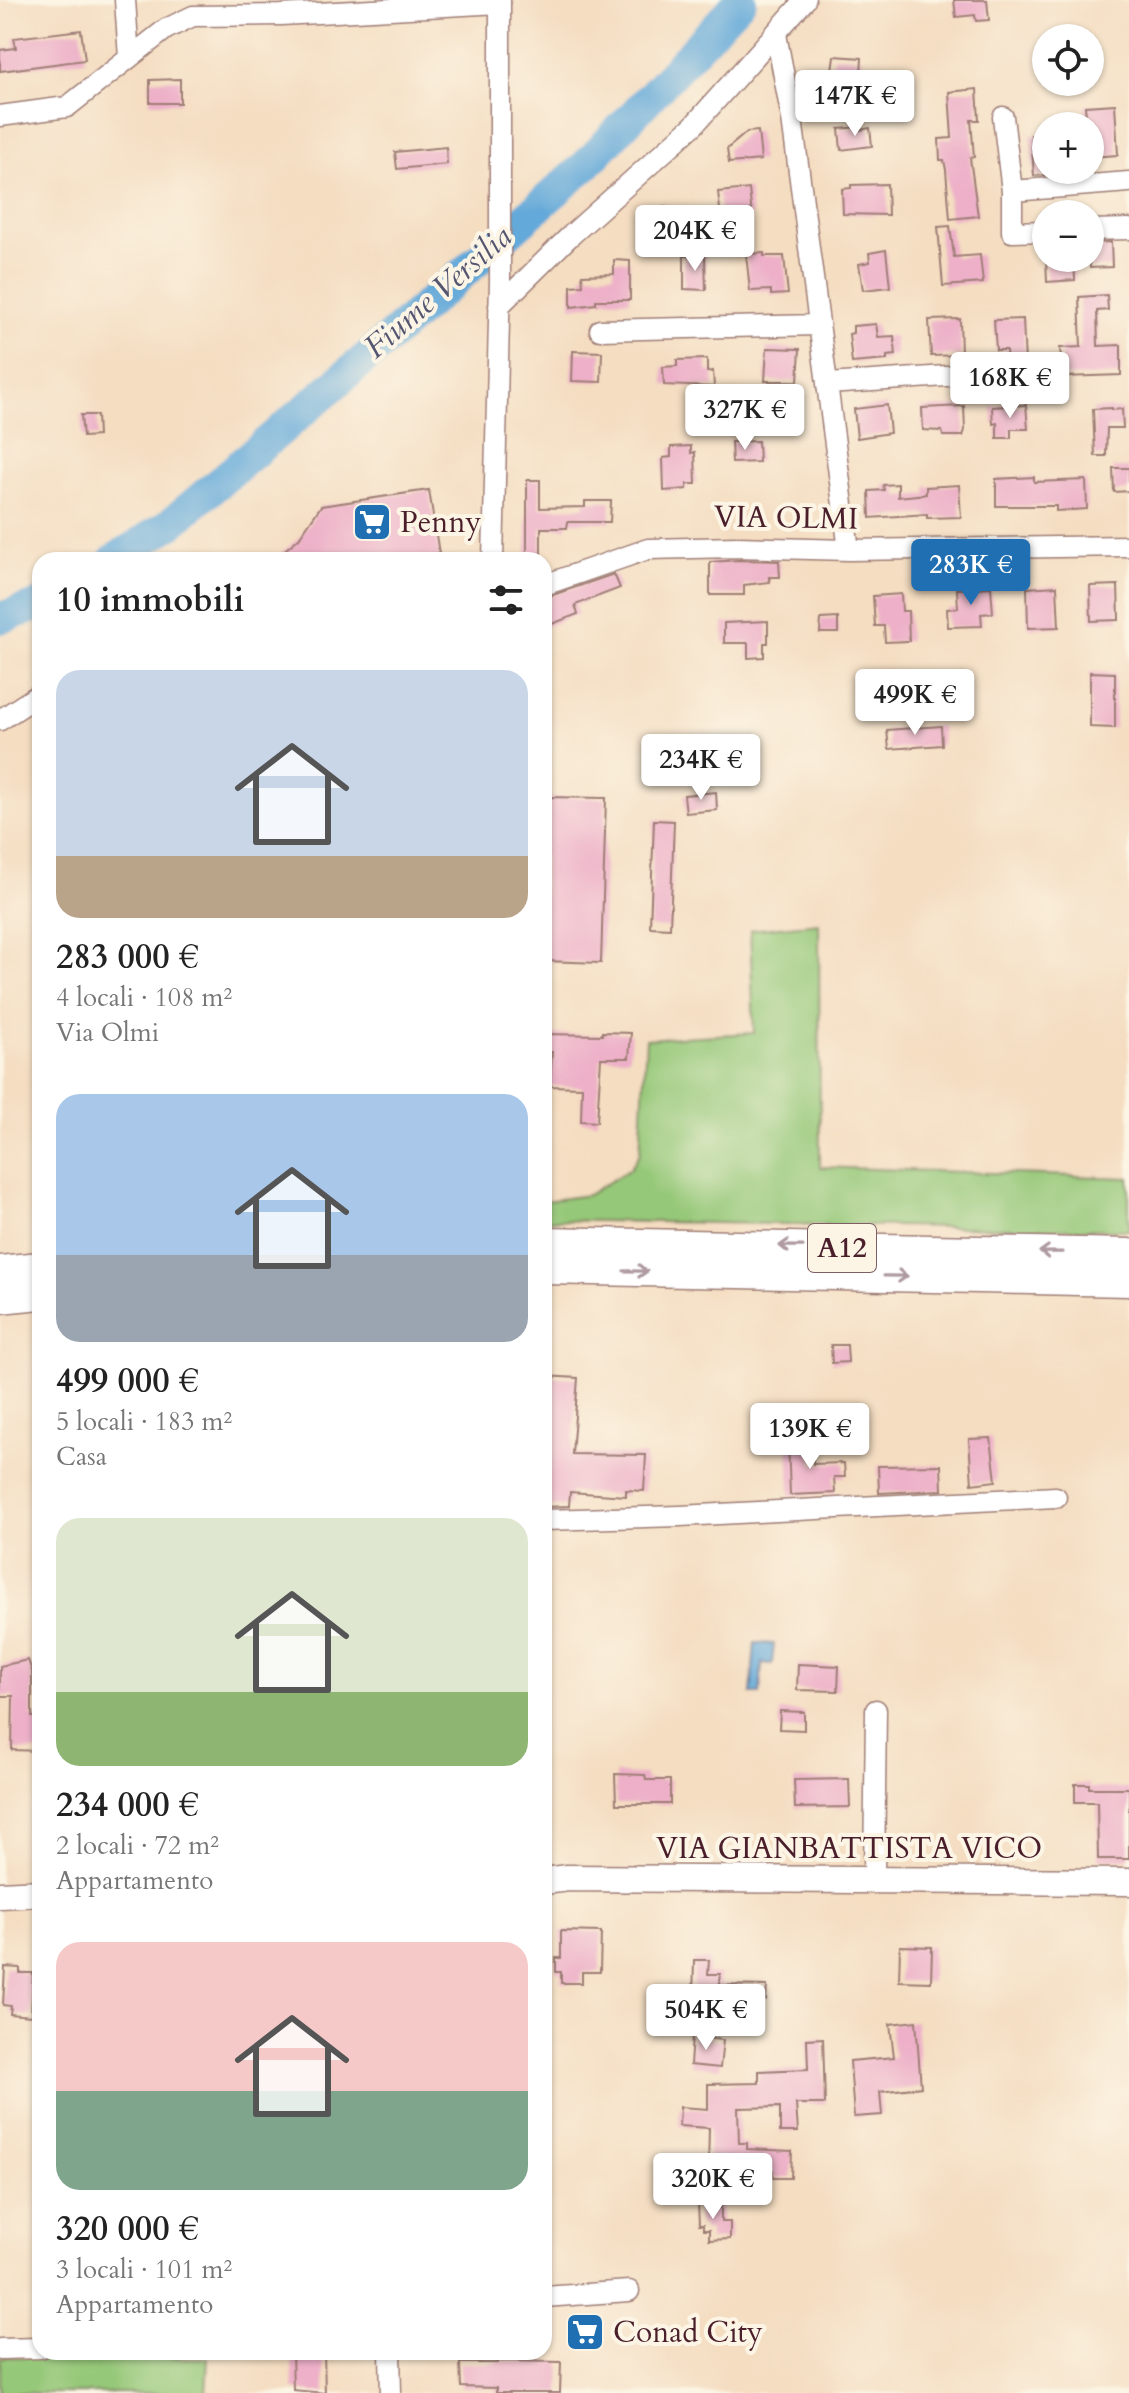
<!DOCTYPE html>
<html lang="it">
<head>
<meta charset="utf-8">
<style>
	:root { --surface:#fff; --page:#f2f2f2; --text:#222; --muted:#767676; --accent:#1f6fb2 }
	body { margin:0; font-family:Cardo,serif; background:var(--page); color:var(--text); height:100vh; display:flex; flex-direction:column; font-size:30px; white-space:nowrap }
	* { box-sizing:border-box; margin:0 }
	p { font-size:26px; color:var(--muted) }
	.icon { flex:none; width:44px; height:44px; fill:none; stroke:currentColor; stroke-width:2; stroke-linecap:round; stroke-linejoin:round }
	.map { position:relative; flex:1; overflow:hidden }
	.drawer { position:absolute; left:32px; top:552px; width:520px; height:1808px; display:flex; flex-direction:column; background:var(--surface); border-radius:24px; box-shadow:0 2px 6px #0004 }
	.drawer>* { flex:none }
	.controls { position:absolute; left:1032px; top:24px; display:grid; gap:16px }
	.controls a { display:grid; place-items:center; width:72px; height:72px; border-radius:50%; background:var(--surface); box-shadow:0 2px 6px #0004; font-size:40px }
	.price { position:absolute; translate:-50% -68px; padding:0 18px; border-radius:8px; background:#fff; color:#222; font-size:26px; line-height:52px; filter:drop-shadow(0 2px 4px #0008) }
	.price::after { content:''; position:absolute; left:50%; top:48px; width:24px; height:18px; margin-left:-12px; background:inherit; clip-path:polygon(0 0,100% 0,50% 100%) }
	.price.on { background:var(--accent); color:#fff }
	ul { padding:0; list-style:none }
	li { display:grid; align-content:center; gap:16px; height:424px; padding:0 24px }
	li span { display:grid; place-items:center; height:248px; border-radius:24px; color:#555 }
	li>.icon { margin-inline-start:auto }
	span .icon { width:144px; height:144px; fill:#fffc; stroke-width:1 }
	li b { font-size:34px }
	h2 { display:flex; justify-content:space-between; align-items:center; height:96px; padding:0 24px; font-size:34px }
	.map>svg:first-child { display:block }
	.green { fill:#95c878; stroke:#707452; stroke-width:2 }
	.water { fill:#63a9d9; stroke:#566482; stroke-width:2 }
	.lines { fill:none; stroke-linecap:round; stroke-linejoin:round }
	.river { stroke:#63a9d9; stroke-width:32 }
	.building { fill:#edb0c8 }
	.minor-casing { stroke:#9f7e76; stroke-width:23 }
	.major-casing { stroke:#9f7e76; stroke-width:29 }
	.highway-casing { stroke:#9f7e76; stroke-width:33 }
	.minor { stroke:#fff; stroke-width:20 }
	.major { stroke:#fff; stroke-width:26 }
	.highway { stroke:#fff; stroke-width:30 }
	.oneway { stroke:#ae9aa0 }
	.labels { text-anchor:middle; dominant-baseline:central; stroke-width:8; stroke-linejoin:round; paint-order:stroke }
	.shield { fill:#fcf5e5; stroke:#7f5f63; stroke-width:2 }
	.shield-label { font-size:28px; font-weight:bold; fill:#4a1f2b }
	.street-label { font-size:30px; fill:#4a1f2b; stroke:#fcf5e5 }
	.poi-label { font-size:30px; fill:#4a1f2b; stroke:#fcf5e5; text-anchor:start }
	.water-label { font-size:32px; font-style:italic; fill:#545671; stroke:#fcf5e5 }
</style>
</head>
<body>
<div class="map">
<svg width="1129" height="2393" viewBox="0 0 1129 2393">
	<rect width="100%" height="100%" fill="#fcf5e5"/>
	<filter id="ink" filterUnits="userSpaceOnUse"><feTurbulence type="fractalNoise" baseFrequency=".0125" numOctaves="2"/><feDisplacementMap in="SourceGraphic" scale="16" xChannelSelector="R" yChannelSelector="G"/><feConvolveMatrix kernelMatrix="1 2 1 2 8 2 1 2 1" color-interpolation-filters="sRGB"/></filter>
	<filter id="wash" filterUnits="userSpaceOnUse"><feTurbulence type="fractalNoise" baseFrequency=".006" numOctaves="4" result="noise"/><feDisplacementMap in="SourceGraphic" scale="32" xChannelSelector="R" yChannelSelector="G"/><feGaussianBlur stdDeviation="1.8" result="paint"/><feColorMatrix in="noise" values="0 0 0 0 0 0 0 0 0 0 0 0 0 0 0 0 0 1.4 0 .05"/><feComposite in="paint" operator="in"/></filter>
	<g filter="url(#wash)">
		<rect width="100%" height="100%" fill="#f4ddc1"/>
		<!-- green -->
		<path class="green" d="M819,923L820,1167L1129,1178V1230L544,1220V1201L588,1195L630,1169L640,1153L646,1039L754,1033L750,930Z
			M0,2357L208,2358L206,2393H0Z"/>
		<!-- water -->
		<path class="water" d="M755,1643L774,1644L772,1664L762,1663L760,1694H751Z"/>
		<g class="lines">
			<!-- river -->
			<path class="river" d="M114,560L170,524L380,346L587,164L741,0
				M0,618L40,605"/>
		</g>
		<g id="blocks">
			<!-- building -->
			<path class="building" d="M954,0H987L989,20L976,21L975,15L956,17Z
				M81,30L85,60L0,71V50L16,48L14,38Z
				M834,56L862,58L861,73L870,74L868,88H840V85L820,83L821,70L842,72L832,70Z
				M180,79V103H150V80Z
				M977,89L979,120H971L974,157L970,158L978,216L950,219L946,170L944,160H940L939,139L952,138L949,92Z
				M1115,104L1118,155L1090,157V126H1087L1085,106Z
				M859,127L860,130L870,128L872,146L841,150L839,129Z
				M758,131L761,160L729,163L727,149L747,132Z
				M1031,135H1046V175L1034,176Z
				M446,147L447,164L397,169L395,152Z
				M887,184L888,215L843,214L842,189L851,188V185Z
				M749,189L752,215L735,217L736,251L725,252L718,192Z
				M666,207L668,231L653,232L651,209Z
				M950,226L954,257L980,255L983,283L943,286L938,227Z
				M1111,242L1112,267L1090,268V243Z
				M886,250L890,287L863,290L859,264L870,262L869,253Z
				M764,253V256H784L788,294L771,295V290L750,291L746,254Z
				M705,255L706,290L684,289V256Z
				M1046,258H1074L1075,280L1047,282Z
				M614,260L630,261V300H596V304L571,307V286L583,285L582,275L614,274Z
				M1107,295L1108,310L1097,311L1098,346L1121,345V375L1063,377L1060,348L1081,347L1079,297Z
				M960,319L961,355L931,356L929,320Z
				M1023,319L1025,364L1007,365L1006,350H996L994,320Z
				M876,324L878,337L894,336L896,355L887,356V360L852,363L849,334L853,333V326Z
				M767,348L800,349L798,381H765Z
				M573,351L602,352L601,382L572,381Z
				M707,359V372L713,371L714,387L664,385L663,367L677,366V360Z
				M887,405L890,433L857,438L854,409Z
				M1026,405L1028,429H1011V438H997V423L993,424L992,407Z
				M964,406L965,430L963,436H943L942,431L923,430L922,408Z
				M1112,408V410L1122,409L1123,428H1107L1106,456H1095L1093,409Z
				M81,415H97L98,436L83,437Z
				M758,441L759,462L732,463L731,442Z
				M691,446V453L695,452L696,484H687V489L664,491L663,458L671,457V447Z
				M1113,468H1129V491L1114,492Z
				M1034,477V482L1086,480L1087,509L1056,511V506H996V479Z
				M527,480H540V508L585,507V501H611L610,522H568L567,528H541V560H527Z
				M898,484V497L926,494V487L959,485L961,517L927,518V514L870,518L869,491L884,490L883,485Z
				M429,490L440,560H273L299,538L321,506Z
				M739,560L779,561L780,577H769L770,582L744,585V595H710V562Z
				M614,574L620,588L575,605L578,614L544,627V598Z
				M1118,585L1119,620L1091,621L1090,586Z
				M1057,586L1059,627L1028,628L1027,588Z
				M991,587L993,613L981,614L982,626L948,627L947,609L958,608L957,589Z
				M901,594L902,611H908L909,641L885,642L884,626H875L873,596Z
				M838,618V633H820L821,619Z
				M768,621V643H764V657L748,658V643H724V623Z
				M1090,672L1115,673V728L1090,727Z
				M941,726L942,745L889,749L887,730Z
				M716,792L717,810L686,813L684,795Z
				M544,797L606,798L601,963L544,961Z
				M654,820L674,821L670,928L650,927Z
				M602,1032L631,1033L629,1058H601L597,1122L581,1121L582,1087L550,1086L552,1052H544V1034L602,1035Z
				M831,1345H847L848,1362L832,1363Z
				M544,1376L578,1378L572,1454L646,1455L644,1491L626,1490V1496L570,1492L569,1506L544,1507Z
				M991,1438L996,1481L972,1484L969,1439Z
				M788,1440H812L813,1464L844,1463L845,1477H834L835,1493L790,1495Z
				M941,1465L942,1490L879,1493L878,1466Z
				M28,1660L32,1671V1717H40V1751L12,1750L13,1696H0V1666Z
				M798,1664L839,1666L838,1691L797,1690Z
				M780,1711L804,1712V1730L779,1729Z
				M615,1774L645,1775L646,1780H670V1804H616Z
				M849,1779L850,1807L795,1808L794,1780Z
				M1075,1784H1089V1788H1129V1859H1098L1097,1802H1075Z
				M561,1931L601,1932L600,1972H582V1983H561V1972H556V1958H561Z
				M900,1946L932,1947L931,1982L899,1981Z
				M694,1960H709L708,1974H720V1985L767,1986L766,2000H756L757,2006H717V2002L693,2001Z
				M5,1967L20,1968V1973H33L31,2016L10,2014L11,2006L3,2005Z
				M916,2021L921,2087L880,2092L882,2115L854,2117L850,2061L894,2057L890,2024Z
				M692,2036L723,2040L720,2068L690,2065Z
				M823,2038L825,2104H796L798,2132H780V2107L738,2108L739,2143H747V2149L792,2151L791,2178H773V2170L744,2166L743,2183L718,2182V2171H708L709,2128L679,2126L680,2107L708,2109V2084L759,2083V2071L808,2069L807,2039Z
				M698,2202H721V2222H730V2239L709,2240V2230H703V2225H699Z
				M292,2352H324L325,2393L293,2390Z
				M497,2361L561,2362L560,2393H496V2388L461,2387L460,2363H497Z"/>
		</g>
	</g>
	<g filter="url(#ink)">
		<use href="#blocks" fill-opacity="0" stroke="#9f7e76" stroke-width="2"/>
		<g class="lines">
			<!-- minor casing -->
			<g class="minor-casing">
				<path id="minor" d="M125,0L129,58
					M776,34L792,119L849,550
					M0,116L67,107L166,29L193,16L281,15L500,3
					M1003,117L1012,191V232L1046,231
					M1012,191L1129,182
					M1090,230L1129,229
					M499,306L569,237L694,125L805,0
					M600,330L819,325
					M828,384L976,374
					M493,560L500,281V0
					M544,585L648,549L737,547L849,550L1129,546
					M0,720L40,694
					M544,1520L680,1516L1056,1497
					M874,1879L876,1710
					M544,2297L629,2291
					M0,2349L40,2348
					M390,2352L391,2393"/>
			</g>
			<!-- major casing -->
			<g class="major-casing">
				<path id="major" d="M544,1881L568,1878L1129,1882
					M0,1895L40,1893"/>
			</g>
			<!-- highway casing -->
			<g class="highway-casing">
				<path id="highway" d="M544,1242L1129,1254
					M544,1269L1129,1281
					M0,1271L40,1267
					M0,1298L40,1294"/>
			</g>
			<!-- minor -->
			<use href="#minor" class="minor"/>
			<!-- major -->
			<use href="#major" class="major"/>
			<!-- highway -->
			<use href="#highway" class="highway"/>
		</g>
		<!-- one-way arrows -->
		<defs><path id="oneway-shaft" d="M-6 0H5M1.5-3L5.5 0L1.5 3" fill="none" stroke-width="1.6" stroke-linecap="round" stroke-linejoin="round" transform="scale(2)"/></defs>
		<g class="oneway">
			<use href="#oneway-shaft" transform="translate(791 1246) rotate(-179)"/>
			<use href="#oneway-shaft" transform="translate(1051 1252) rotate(-179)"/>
			<use href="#oneway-shaft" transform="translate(636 1271) rotate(1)"/>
			<use href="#oneway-shaft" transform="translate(896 1276) rotate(1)"/>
		</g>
	</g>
	<!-- icons -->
	<defs>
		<g id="supermarket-square" transform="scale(2)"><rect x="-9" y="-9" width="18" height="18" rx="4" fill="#1f6fb2" stroke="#fcf5e5"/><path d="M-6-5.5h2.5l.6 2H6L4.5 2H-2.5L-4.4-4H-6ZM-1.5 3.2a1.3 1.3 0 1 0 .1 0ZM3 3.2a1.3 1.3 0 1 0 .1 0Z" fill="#fff"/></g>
	</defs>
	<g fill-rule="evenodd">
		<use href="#supermarket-square" x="372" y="522"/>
		<use href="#supermarket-square" x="585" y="2332"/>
	</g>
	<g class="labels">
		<!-- shield labels -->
		<rect class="shield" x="808" y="1224" width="68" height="48" rx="6"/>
		<g class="shield-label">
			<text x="842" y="1248">A12</text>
		</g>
		<!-- street labels -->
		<g class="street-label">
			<text transform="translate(786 518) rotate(1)">VIA OLMI</text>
			<text x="849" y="1848">VIA GIANBATTISTA VICO</text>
		</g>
		<!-- poi labels -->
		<g class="poi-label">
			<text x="400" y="522">Penny</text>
			<text x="613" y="2332">Conad City</text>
		</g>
		<!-- water labels -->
		<g class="water-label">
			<text transform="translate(438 292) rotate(-41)">Fiume Versilia</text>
		</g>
	</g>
</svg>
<div class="controls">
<a><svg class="icon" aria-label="locate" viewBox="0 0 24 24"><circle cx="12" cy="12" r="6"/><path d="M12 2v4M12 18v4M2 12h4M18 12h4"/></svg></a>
<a>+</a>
<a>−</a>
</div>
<b class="price" style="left:855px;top:138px">147K €</b>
<b class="price" style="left:695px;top:273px">204K €</b>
<b class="price" style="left:1010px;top:420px">168K €</b>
<b class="price" style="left:745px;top:452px">327K €</b>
<b class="price on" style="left:971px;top:607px">283K €</b>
<b class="price" style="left:915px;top:737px">499K €</b>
<b class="price" style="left:701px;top:802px">234K €</b>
<b class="price" style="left:810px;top:1471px">139K €</b>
<b class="price" style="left:706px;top:2052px">504K €</b>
<b class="price" style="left:713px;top:2221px">320K €</b>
<section class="drawer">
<h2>10 immobili<svg class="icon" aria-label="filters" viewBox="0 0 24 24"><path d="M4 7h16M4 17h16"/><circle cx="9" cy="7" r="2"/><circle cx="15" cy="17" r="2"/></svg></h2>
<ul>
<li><span style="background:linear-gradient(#c9d6e8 75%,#b9a48a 0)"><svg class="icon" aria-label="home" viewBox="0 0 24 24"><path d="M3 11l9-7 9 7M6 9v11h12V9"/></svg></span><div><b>283 000 €</b><p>4 locali · 108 m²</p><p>Via Olmi</p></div></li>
<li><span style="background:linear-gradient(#a9c7e8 65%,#9aa5b1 0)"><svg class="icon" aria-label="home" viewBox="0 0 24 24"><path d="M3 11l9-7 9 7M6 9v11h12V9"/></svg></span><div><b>499 000 €</b><p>5 locali · 183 m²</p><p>Casa</p></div></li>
<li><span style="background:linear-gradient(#dfe7d0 70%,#8fb573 0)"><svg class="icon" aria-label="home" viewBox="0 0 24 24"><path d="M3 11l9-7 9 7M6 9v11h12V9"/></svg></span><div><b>234 000 €</b><p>2 locali · 72 m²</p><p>Appartamento</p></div></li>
<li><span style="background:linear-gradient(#f6c9c9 60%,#7fa58c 0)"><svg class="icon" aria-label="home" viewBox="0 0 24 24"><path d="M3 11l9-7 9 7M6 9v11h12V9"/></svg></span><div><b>320 000 €</b><p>3 locali · 101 m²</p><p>Appartamento</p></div></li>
</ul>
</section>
</div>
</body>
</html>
